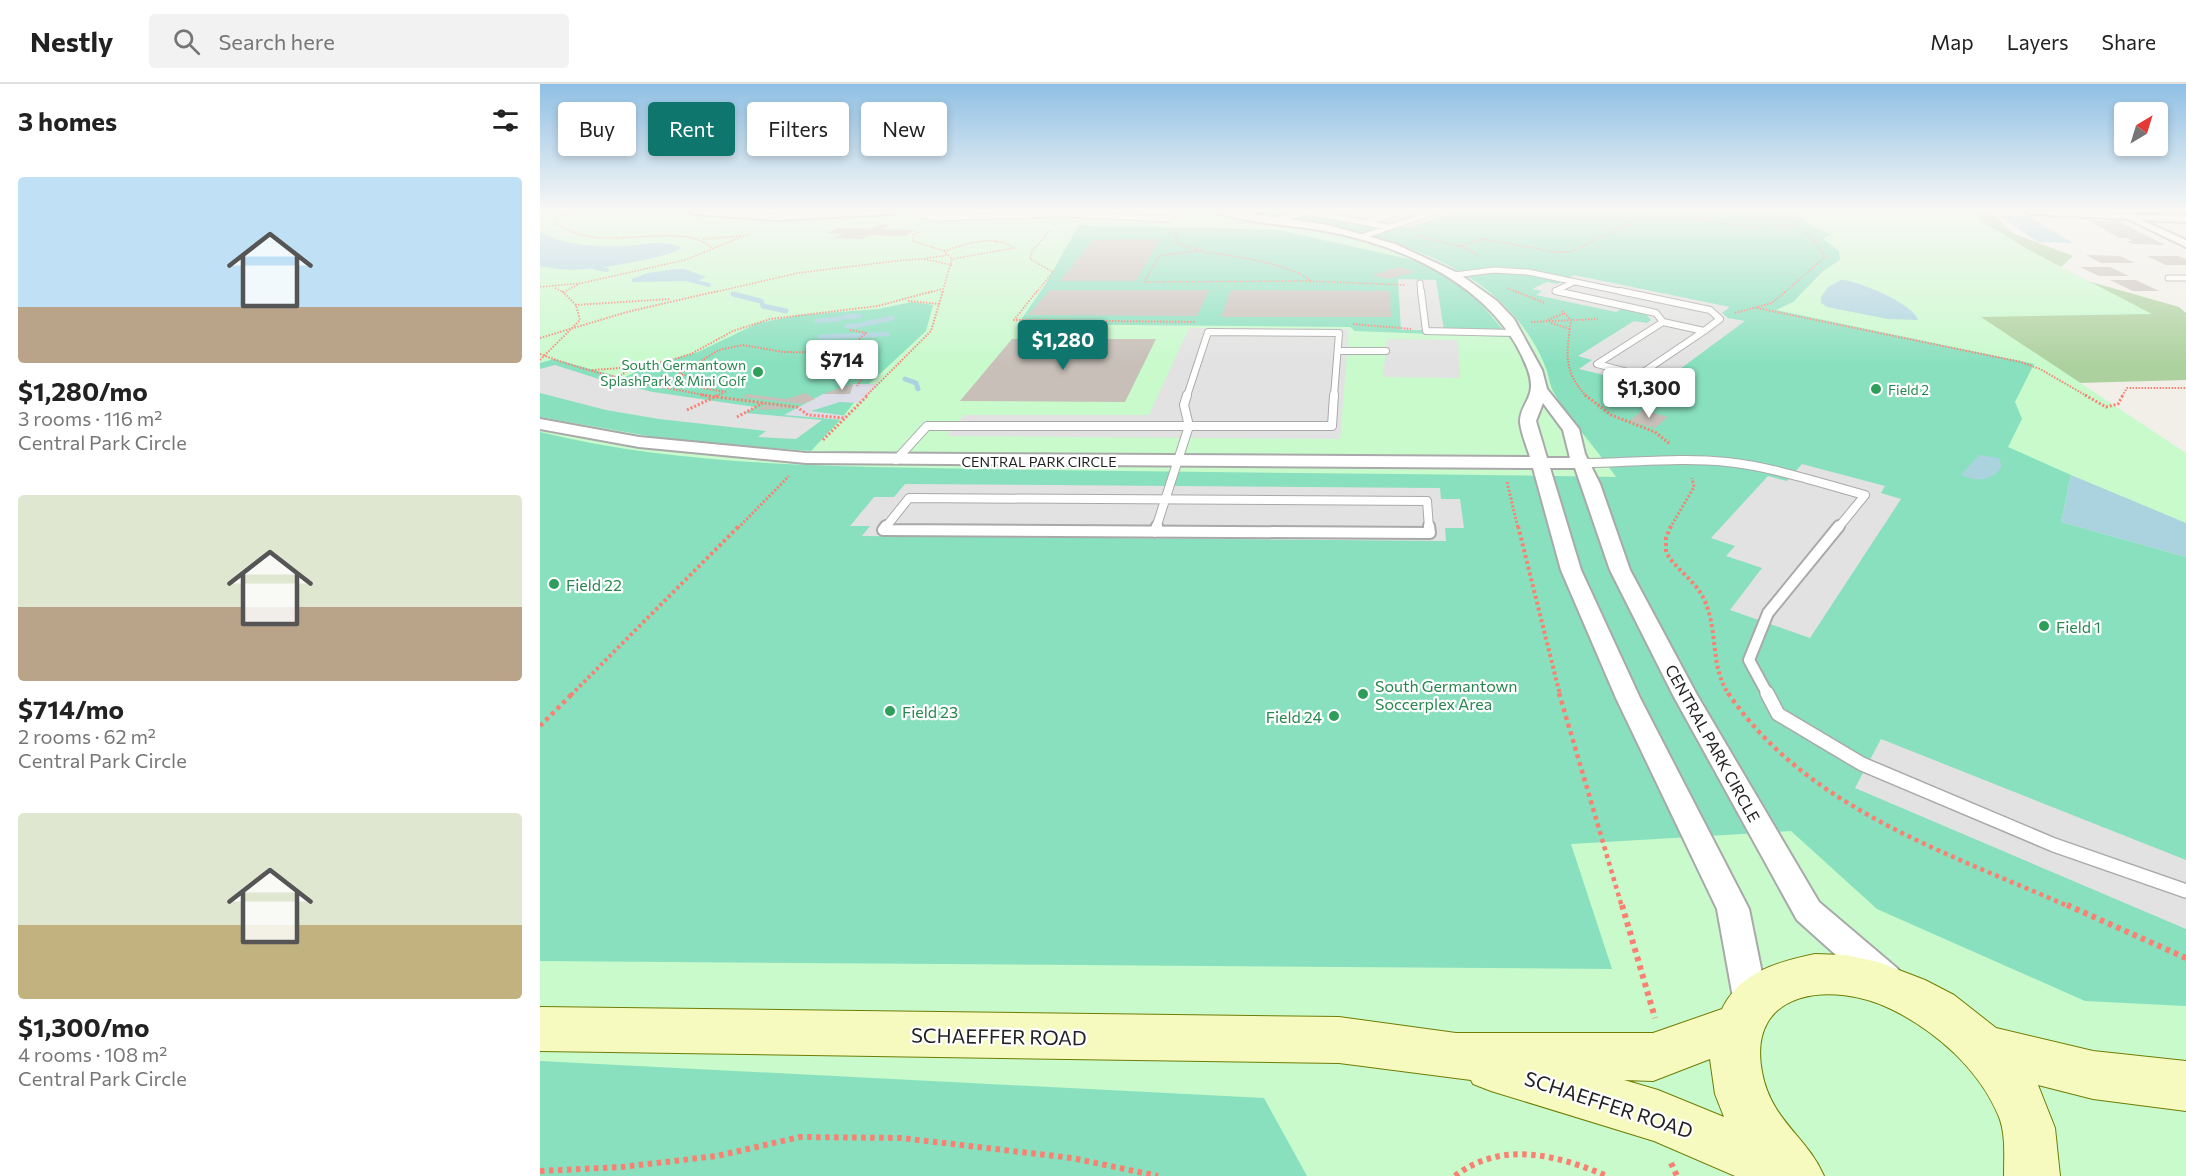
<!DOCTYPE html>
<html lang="en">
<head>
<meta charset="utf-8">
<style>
	:root { --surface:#fff; --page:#f2f2f2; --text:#222; --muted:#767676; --line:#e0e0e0; --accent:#0f766e }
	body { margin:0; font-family:Commissioner,sans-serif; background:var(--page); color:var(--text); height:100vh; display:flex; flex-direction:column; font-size:22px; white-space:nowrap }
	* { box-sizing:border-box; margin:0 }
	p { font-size:20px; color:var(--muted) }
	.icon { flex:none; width:33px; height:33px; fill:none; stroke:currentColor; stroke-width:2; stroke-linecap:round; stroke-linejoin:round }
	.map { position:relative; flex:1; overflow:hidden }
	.drawer { display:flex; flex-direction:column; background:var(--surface); width:540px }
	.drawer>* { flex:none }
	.hud { position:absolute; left:18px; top:18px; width:570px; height:54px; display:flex; gap:12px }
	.needle { width:39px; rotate:38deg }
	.buttons { position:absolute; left:1574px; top:18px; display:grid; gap:12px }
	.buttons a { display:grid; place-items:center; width:54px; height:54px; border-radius:6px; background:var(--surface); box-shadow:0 3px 9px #0003; font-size:30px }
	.price { position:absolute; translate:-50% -51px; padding:0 14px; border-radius:6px; background:#fff; color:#222; font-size:20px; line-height:39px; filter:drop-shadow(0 2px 3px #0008) }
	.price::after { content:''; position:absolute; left:50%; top:36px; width:18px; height:14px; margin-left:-9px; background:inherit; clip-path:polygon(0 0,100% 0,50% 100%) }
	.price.active { background:var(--accent); color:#fff }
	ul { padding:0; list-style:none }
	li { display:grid; align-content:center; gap:12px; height:318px; padding:0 18px }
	li span { display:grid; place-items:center; height:186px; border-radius:6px; color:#555 }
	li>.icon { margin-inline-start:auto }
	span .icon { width:108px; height:108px; fill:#fffc; stroke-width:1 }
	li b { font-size:26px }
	h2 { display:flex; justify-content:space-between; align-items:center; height:72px; padding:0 18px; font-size:26px }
	.tag { padding:0 21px; border-radius:6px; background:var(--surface); box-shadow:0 3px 9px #0003; font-size:21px; line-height:54px }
	.tag.active { background:var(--accent); color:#fff }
	header { display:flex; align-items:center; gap:36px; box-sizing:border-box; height:84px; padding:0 30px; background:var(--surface); border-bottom:2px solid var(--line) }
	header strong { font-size:28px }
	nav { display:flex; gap:33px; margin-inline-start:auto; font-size:21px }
	.search { width:420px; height:54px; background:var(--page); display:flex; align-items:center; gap:15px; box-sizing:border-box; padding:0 21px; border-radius:6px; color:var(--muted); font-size:22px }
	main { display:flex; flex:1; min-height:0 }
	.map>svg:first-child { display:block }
	.forest { fill:#add19e }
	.park { fill:#c8facc }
	.pitch { fill:#88e0be }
	.parking { fill:#e2e2e2 }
	.plaza { fill:#dddde8 }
	.water { fill:#aad3df }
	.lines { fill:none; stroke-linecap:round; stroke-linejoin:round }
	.stream-far1 { stroke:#aad3df; stroke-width:4 }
	.stream { stroke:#aad3df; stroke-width:5 }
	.building { fill:#c7bfb8 }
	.lane-far4-casing { stroke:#a9a9a9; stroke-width:7 }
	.lane-far3-casing { stroke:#a9a9a9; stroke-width:8 }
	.lane-far2-casing { stroke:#a9a9a9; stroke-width:10 }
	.lane-far1-casing { stroke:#a9a9a9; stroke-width:14 }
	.lane-casing { stroke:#a9a9a9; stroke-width:16 }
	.street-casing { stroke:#a9a9a9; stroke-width:4 }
	.secondary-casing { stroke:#707d05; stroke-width:2 }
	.path-far5 { stroke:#fa8072; stroke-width:1.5; stroke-dasharray:1.5 1.5; stroke-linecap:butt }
	.path-far4 { stroke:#fa8072; stroke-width:2; stroke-dasharray:1.5 1.5; stroke-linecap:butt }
	.path-far3 { stroke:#fa8072; stroke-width:3; stroke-dasharray:2 2; stroke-linecap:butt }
	.path-far2 { stroke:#fa8072; stroke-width:4; stroke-dasharray:3 3; stroke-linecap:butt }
	.path-far1 { stroke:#fa8072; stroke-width:4.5; stroke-dasharray:4 4; stroke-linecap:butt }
	.path { stroke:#fa8072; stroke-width:6; stroke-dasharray:4.5 4.5; stroke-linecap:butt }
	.lane-far4 { stroke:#fff; stroke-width:5 }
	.lane-far3 { stroke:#fff; stroke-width:6 }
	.lane-far2 { stroke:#fff; stroke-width:8 }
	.lane-far1 { stroke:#fff; stroke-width:10 }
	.lane { stroke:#fff; stroke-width:13 }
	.street { fill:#fff; fill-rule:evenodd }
	.secondary { fill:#f7fabf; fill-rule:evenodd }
	.leisure-dot { fill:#2e9e5b; stroke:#fff; stroke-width:2 }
	.labels { text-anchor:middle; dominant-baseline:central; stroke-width:4.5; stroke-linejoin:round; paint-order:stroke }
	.far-leisure-label { font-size:14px; fill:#27864d; stroke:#fff; text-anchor:end }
	.far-street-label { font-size:14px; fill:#222; stroke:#fff }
	.leisure-label { font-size:16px; fill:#27864d; stroke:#fff; text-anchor:start }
	.street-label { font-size:16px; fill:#222; stroke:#fff }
	.near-street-label { font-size:20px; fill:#222; stroke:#fff }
</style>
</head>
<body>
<header>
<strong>Nestly</strong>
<div class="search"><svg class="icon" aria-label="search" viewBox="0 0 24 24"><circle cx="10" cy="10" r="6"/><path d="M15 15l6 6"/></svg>Search here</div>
<nav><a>Map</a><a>Layers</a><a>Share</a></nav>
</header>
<main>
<section class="drawer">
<h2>3 homes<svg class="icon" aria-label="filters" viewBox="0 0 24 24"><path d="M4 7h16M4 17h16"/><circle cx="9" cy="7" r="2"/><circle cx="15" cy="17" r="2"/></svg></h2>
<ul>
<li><span style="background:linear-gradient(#bfe0f5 70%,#b9a48a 0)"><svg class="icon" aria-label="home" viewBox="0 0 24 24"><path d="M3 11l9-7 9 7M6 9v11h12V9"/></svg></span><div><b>$1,280/mo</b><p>3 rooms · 116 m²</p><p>Central Park Circle</p></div></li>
<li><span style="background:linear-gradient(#dfe7d0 60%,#b9a48a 0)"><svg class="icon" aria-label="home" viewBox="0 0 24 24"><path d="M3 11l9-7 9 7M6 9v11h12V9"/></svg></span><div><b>$714/mo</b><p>2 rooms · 62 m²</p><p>Central Park Circle</p></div></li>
<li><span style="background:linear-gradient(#dfe7d0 60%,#c2b280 0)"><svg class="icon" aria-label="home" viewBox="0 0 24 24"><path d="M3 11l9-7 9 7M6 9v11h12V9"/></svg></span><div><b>$1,300/mo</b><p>4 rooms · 108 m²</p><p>Central Park Circle</p></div></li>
</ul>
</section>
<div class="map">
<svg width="1646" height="1092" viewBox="0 0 1646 1092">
	<rect width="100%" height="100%" fill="#f2efe9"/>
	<!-- forest -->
	<path class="forest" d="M1280,127H1451L1472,149L1533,172L1516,188L1639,223L1646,229V296L1538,299Z"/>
	<!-- park -->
	<path class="park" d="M0,127H1432L1440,136L1489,166L1612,230L1441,233L1646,369V1092H0Z"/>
	<!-- pitch -->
	<path class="pitch" d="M699,127H1264L1258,131L1272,143L1291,150L1283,155L1299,167L1300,176L1283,187L1253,218L1236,226L1494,280L1475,318L1482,335L1468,363L1531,391L1521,438L1646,473V922L1545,917L1337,825L1251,747L1031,760L1072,885L0,877V348C143,383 295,382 442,385C653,389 865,389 1076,393C1056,364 1032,339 1014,309C1010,302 1009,294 1007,287C1001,270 991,253 980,239C921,161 790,138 699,127Z
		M539,141L739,146L882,178L929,206L969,253L815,247L810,243L478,240L505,201Z
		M372,218L393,221L386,247L329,300L301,335L271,367L131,356L0,333V279L14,275L83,294L106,283L158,268L218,239L260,231L338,225Z
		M0,977L724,1014L767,1092H0Z"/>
	<!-- parking -->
	<path class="parking" d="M492,127L604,129L644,133L624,139L523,132L419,137L420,130Z
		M782,127H918L869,144Z
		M1034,191L1190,223L1182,229L1188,234L1205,237L1121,299L1104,295L1098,299L1039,285L1052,276L1038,272L1094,237L1107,239L1111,236L1106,230L1081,225L1076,228L996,211L1002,207L992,205L1007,198L1017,200Z
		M858,195L896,196L904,246H861Z
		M649,244L809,245L800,355L406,352L424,331H609Z
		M847,255L918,256L920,294L843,293Z
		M15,281L62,296L113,308L215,323L205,329L282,336L256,355L218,353L226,347L119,335L66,326L0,309V285Z
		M1262,380L1345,402L1341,409L1361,415L1270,554L1190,526L1222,484L1186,472L1195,462L1171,454L1228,392L1247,397Z
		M365,400L900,404L901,415H920L924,444H905L906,457L322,452L330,442H310L334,413H354Z
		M1341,655L1646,776V845L1315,704Z"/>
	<!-- plaza -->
	<path class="plaza" d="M313,300H338L320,319L300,318L271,327L308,332L303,336L244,331L283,310H310Z"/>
	<!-- water -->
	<path class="water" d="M1459,131L1488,132L1533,159L1498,158Z
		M0,148C23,161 56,163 82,162C100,162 126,154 141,164C132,173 63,184 46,185C31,187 15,185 0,182Z
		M136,185H145L166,193L156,197L92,198V195L108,189Z
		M1301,196C1317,196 1374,220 1378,236L1348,235L1287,223L1281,219V213L1288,203Z
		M1439,371L1459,374L1462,383C1449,398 1438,398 1421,391Z
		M1531,391L1646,439V473L1521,438Z"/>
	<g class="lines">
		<!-- stream-far1 -->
		<path class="stream-far1" d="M55,184L67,186
			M146,195L169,201"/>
		<!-- stream -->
		<path class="stream" d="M193,210L221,217L223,222L246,227
			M304,233L319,232
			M277,237L299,235
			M320,241L352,234
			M307,242H316
			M340,250H347
			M280,253L335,251
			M365,295L376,299L378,305"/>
	</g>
	<!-- building -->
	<path class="building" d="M1592,127H1646V131L1596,129Z
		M1548,136L1578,137L1625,161L1593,160L1587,157H1593L1587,154H1579Z
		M340,140L350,141L342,145L376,146L365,152L330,151L322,155L294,154L303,150L287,149L298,144L331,145Z
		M620,155L596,197H520L553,156Z
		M1546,171L1580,172L1595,179H1561Z
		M1607,172H1638L1646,175V181H1626Z
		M859,183L876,188L846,195L832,191Z
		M1540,183H1570L1589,192H1559Z
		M1570,196H1596L1619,207H1593Z
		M510,206H669L657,232L488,231Z
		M691,206L850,207L851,233H681Z
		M472,255H616L585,318L420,317Z
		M313,300L310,310H285V309Z
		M265,309L275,315L262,320L202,313L207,310L247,315Z
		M226,321L255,324L216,326Z
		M1103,326L1128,333L1115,344L1089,337Z"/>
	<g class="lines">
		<!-- lane-far4 casing -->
		<g class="lane-far4-casing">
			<path id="lane-far4" d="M379,127L382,131L395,134L525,130L626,135L640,127
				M769,128L848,143
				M237,133L249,127
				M742,135L772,127
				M827,138L861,127
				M821,153L897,127
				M914,191L954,186L988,188L1088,209
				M1628,194H1646
				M880,199L881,209
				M1023,209L1015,207L1034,198"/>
		</g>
		<!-- lane-far3 casing -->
		<g class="lane-far3-casing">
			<path id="lane-far3" d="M881,207L886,247L976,249
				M1016,207L1116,229L1123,238L1164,247L1180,235L1170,226L1080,207
				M1123,238L1057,280L1099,291L1164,247
				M798,267H846
				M647,312L668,248L799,249L794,312"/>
		</g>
		<!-- lane-far2 casing -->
		<g class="lane-far2-casing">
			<path id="lane-far2" d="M647,311L644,321L649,342
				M649,342H792L794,311
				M356,376L387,342H649
				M1041,379C1090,379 1139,373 1187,378C1234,383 1280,399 1325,411L1298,444
				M345,444L369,414L887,417L889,444
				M616,444L649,342"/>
		</g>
		<!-- lane-far1 casing -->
		<g class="lane-far1-casing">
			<path id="lane-far1" d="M346,442L343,446L890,449L889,442
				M615,448L617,442
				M1228,611L1209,576L1228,529L1299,442"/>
		</g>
		<!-- lane casing -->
		<g class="lane-casing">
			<path id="lane" d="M1227,609L1238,630L1322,680L1514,761L1646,807"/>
		</g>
		<!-- street casing -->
		<g class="street-casing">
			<path id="street" d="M149,127L237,130L357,127L352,130L237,136L154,130Z
				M675,127H696L788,141L855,160L918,189L957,217L974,235L1002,286L1007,305L1039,345L1045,370L1060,400L1090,486L1157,611L1279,818L1358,885L1363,895L1358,905L1346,910L1334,905L1257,836L1133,611L1070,486L1035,384H1010L1041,486L1100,614L1209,825L1228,919L1223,930L1211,934L1199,930L1194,919L1177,825L1076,614L1021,486L993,384L266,379L99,363L0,345V335L99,353L266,369L990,373C987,363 981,349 980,338C980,318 998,314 988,286C957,201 858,158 773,145C754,142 687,136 675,127ZM1003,319L1023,346L1030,374H1007L996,337Z
				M1485,127L1646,132V138L1602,136L1646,156V163L1588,135L1490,130Z"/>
		</g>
		<!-- secondary casing -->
		<g class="secondary-casing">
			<path id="secondary" d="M1275,870L1306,871L1338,878L1385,896L1414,911L1456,944L1553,967L1646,977V1027L1553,1015L1498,1001L1515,1044L1520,1092H1464C1464,1073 1466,1051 1459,1033C1440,986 1396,947 1351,925C1294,897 1206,904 1222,988C1231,1037 1267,1052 1284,1092H1195L1114,1057L951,1007L933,1000L931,996L799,979L0,967V923L799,933L916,949H1113L1182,925C1200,888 1237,878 1275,870ZM1170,975L1175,1010L1184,1033L1118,1006L1084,996L1113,997Z"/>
		</g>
		<!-- path-far5 -->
		<path class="path-far5" d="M23,127L15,137C58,176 141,131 174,166
			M1127,127L1133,132L1211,143L1258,142
			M1244,127L1277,160L1285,173L1244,209
			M21,130L33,127
			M635,147L638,160L661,166
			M379,148L373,151V157L404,167L412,175L402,209
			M877,152L923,163L938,171
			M163,155L201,152
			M920,162L943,155L1015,168H1030L1116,127
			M404,167C426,160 454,150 474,164L412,175
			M655,167C679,169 755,180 770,197L604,198L619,172Z
			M387,174L409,171
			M770,197L772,199
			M770,197L865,201
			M0,203L42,199L145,176L211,149
			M15,204L25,209
			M967,204L979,209
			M26,207L39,200
			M171,209L258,189L364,176L384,175L412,181
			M388,209L402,205
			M496,209L513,188L490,175L491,169L509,147"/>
		<!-- path-far4 -->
		<path class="path-far4" d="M497,207L474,236L656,238
			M975,207L1005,219
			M368,217L400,220
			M35,221L130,215
			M1217,224L1481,278L1500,285L1547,312
			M1022,227L1031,236C1027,268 1022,286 1046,312
			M1195,229L1232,219L1246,207
			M1008,236L1025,229
			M991,238L1058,235
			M1011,239L1030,245
			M813,240L871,245
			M310,246L326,249L318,256L329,264L327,275L321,280L328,286L317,302
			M0,254L87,228L178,207
			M0,270C54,291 112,301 169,312
			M0,276L40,236L36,221L22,207
			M163,278L183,281
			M52,286L95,283L131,276L151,270L193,247L230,235L338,222L393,207
			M121,292L129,295L144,292
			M78,293L94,283
			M186,308L162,304L159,294L139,290L179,266L203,261L243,268L308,269L315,274V278L310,280
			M176,312L183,309
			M326,312L391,247L403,207
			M1582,312L1587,304H1646"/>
		<!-- path-far3 -->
		<path class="path-far3" d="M161,311L257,323L268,331L305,334
			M1045,311L1071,331L1115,348L1130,360
			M1545,311L1566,323L1578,320L1583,311
			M147,326L179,311
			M197,333L223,319
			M283,356L328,311
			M967,398L978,444
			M198,444L249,392
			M1130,444L1154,403L1152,394"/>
		<!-- path-far2 -->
		<path class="path-far2" d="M978,442L1020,611
			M1131,442L1126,454V468C1137,488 1157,496 1166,520C1178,550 1170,582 1189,611
			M31,611L199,442"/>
		<!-- path-far1 -->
		<path class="path-far1" d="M1019,609L1082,823
			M1188,609C1266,724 1408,769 1530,823
			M0,642L33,609"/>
		<!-- path -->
		<path class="path" d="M1082,821L1115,934
			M1527,821L1646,874
			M1131,1079L1137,1092
			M0,1087L82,1083L177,1072L260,1053L361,1054L532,1074L618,1092
			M915,1092C962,1056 1017,1071 1067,1092"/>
		<!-- lane-far4 -->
		<use href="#lane-far4" class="lane-far4"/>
		<!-- lane-far3 -->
		<use href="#lane-far3" class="lane-far3"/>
		<!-- lane-far2 -->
		<use href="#lane-far2" class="lane-far2"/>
		<!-- lane-far1 -->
		<use href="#lane-far1" class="lane-far1"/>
		<!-- lane -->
		<use href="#lane" class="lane"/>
		<!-- street -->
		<use href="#street" class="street"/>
		<!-- secondary -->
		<use href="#secondary" class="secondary"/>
	</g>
	<!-- sky -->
	<linearGradient id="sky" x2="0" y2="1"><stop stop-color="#8fc0e4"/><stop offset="0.45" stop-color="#f9f8f5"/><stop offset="1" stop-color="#f9f8f5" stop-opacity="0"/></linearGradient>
	<rect width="1646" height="280" fill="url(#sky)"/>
	<!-- markers -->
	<g class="leisure-dot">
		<circle cx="218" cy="288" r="6"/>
		<circle cx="1336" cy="305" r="6"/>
		<circle cx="14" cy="500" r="6"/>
		<circle cx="1504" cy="542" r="6"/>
		<circle cx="823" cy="610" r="6"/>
		<circle cx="350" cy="627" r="6"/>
		<circle cx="794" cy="632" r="6"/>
	</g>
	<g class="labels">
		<!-- far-leisure labels -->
		<g class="far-leisure-label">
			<text x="206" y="280">South Germantown<tspan x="206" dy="16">SplashPark &amp; Mini Golf</tspan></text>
			<text x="1348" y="305" text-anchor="start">Field 2</text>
		</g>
		<!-- far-street labels -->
		<g class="far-street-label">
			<text x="499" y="377">CENTRAL PARK CIRCLE</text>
		</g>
		<!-- leisure labels -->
		<g class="leisure-label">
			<text x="26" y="500">Field 22</text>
			<text x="1516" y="542">Field 1</text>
			<text x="835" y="601">South Germantown<tspan x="835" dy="18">Soccerplex Area</tspan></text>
			<text x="362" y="627">Field 23</text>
			<text x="782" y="632" text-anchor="end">Field 24</text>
		</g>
		<!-- street labels -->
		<g class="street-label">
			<text transform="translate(1173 659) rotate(61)">CENTRAL PARK CIRCLE</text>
		</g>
		<!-- near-street labels -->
		<g class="near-street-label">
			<text transform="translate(459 952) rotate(1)">SCHAEFFER ROAD</text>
			<text transform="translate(1069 1020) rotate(18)">SCHAEFFER ROAD</text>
		</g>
	</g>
</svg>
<div class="buttons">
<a><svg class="needle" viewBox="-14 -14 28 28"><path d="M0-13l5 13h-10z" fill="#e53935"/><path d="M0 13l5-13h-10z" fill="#767676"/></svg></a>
</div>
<b class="price active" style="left:523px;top:287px">$1,280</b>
<b class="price" style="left:302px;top:307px">$714</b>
<b class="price" style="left:1109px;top:335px">$1,300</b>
<div class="hud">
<a class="tag">Buy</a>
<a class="tag active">Rent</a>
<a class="tag">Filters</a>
<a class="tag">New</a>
</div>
</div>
</main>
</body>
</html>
